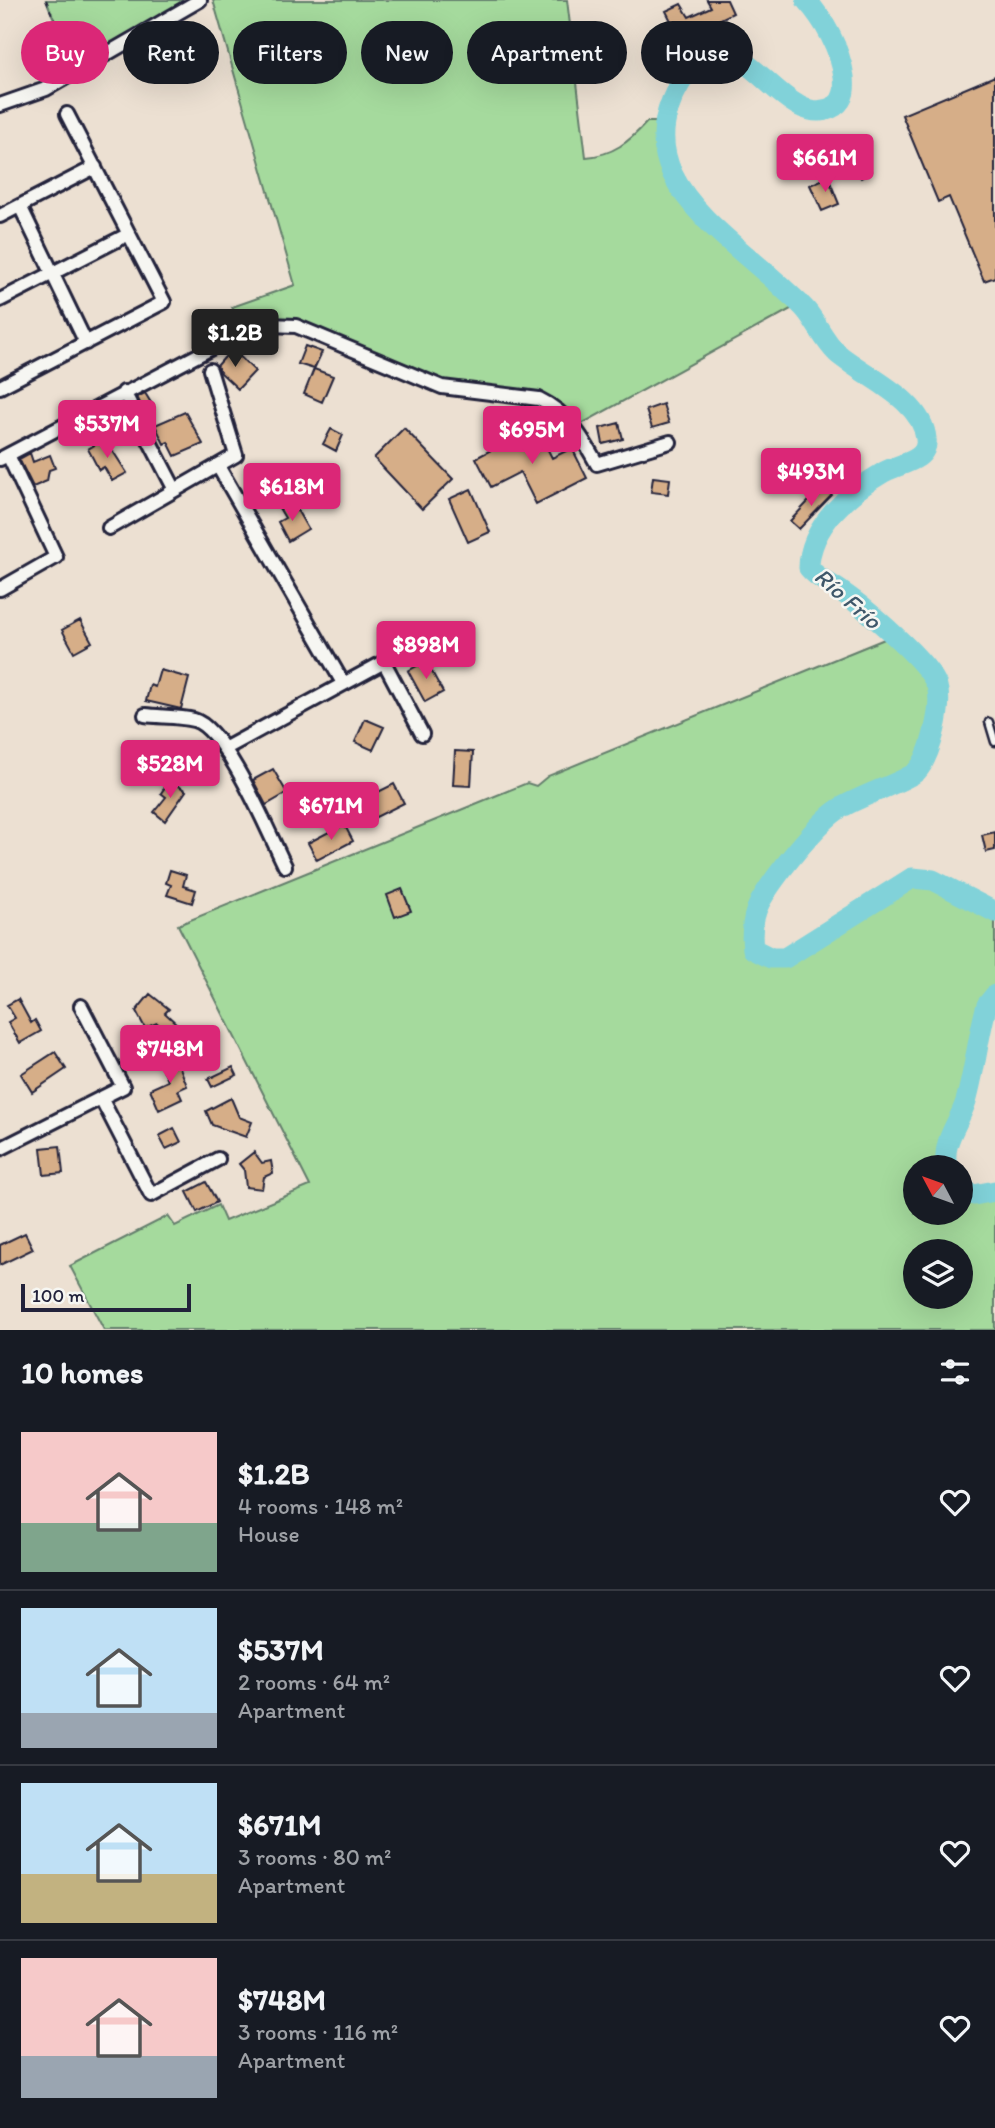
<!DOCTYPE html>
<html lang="en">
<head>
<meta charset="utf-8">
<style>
	:root { --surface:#171b24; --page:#242831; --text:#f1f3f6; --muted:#9ea1a6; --line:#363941; --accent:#db2777 }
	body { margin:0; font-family:Itim,sans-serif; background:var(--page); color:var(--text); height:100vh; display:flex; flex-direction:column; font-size:26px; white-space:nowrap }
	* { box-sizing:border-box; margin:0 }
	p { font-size:23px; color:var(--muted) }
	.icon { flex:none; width:38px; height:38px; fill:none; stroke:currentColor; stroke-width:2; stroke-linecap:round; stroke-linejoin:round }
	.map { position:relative; height:1330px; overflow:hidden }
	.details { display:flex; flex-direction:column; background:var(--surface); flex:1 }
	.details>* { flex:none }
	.top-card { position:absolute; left:21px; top:21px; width:954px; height:63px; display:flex; gap:14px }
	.needle { width:46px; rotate:311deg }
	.fabs { position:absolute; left:903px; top:1155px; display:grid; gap:14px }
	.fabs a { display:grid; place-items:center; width:70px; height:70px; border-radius:50%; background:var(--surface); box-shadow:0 7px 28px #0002; font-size:35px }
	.scale { position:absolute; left:21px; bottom:18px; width:170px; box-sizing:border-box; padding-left:7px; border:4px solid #22223b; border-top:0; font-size:19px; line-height:24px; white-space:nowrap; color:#22223b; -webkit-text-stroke:5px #f6f6f2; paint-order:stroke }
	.price { position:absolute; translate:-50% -60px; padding:0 16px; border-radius:7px; background:var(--accent); color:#fff; font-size:23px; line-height:46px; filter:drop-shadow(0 2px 4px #0008) }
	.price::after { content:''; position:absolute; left:50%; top:42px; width:21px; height:16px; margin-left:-10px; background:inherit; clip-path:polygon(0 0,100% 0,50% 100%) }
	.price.on { background:#222; color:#fff }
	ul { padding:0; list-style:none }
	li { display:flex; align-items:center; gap:21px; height:175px; padding:0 21px }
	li+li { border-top:2px solid var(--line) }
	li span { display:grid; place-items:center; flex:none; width:196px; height:140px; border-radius:0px; color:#555 }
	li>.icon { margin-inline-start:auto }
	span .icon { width:84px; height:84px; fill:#fffc; stroke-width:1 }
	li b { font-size:30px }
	h2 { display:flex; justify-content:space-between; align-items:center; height:84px; padding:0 21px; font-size:30px }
	.tag { padding:0 24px; border-radius:32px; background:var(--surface); box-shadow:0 7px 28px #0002; font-size:24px; line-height:63px }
	.tag.on { background:var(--accent); color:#fff }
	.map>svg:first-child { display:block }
	.green { fill:#a5da9d; stroke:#647e6c; stroke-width:2; fill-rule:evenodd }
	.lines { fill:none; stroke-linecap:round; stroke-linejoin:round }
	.river { stroke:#81d2d9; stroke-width:21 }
	.building { fill:#d6ae88; stroke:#22223b; stroke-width:2 }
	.service-casing { stroke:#22223b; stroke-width:11 }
	.minor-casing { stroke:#22223b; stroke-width:18 }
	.path { stroke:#22223b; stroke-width:2; stroke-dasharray:5 5; stroke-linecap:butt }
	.service { stroke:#f6f6f2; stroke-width:6 }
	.minor { stroke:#f6f6f2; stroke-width:12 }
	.labels { text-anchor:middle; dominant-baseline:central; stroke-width:5; stroke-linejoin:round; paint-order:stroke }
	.water-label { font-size:24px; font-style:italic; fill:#3e576a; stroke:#f6f6f2 }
</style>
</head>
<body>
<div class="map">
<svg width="995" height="1330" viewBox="0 0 995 1330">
	<rect width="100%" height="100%" fill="#ece0d2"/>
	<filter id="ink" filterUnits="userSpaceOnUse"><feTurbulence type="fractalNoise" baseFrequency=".0143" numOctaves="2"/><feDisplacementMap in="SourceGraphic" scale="14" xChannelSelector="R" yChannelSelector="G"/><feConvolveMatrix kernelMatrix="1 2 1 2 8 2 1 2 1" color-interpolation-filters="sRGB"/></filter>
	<g filter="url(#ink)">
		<!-- green -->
		<path class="green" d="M46,0H200L76,72Z
			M213,0H567L586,157C613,155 629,142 647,122H667C665,138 665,155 670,170C683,214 766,271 800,304L576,427L553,405L442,387L296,326L244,331L232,307L295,285Z
			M892,636L916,656L937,685V719L928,753L915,773L870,791L837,810L807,840L759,903L751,932L753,949L771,957L785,958L912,878L933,880L995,912V995L987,1005C978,1036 975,1070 966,1101C958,1124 941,1142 947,1167H915V1213H961V1189L974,1195L995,1191V1330H104L70,1266L168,1216L175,1226L218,1205L225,1221L310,1186L178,925L527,783L536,786L548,776ZM915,1251H961V1297H915Z"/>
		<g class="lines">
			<!-- river -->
			<path class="river" d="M806,0C825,21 840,49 844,77C845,88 845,99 835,106C801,127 768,76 743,62C730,54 710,59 695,62C612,167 713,223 783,288C790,295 799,302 806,310C817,323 824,341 837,353C863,376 923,399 926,439C927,446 924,453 918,457C908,464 895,466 884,472C851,491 809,526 809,568C819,580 830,583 842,592C864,607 930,663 937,686C943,706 931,757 916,772C906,781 857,797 839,809C817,823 773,878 760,902C752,917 751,933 753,949L771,958H785L912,878L933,880L995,912
				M947,1167C941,1142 959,1124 966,1101C975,1070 978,1036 987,1005L995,995
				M961,1189L974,1195L995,1191"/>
		</g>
		<!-- building -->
		<path class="building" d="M707,0H727L733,13L680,39L666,11L681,4L689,17L711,7Z
			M995,76V277L984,281L949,197L938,202L902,115Z
			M855,149L871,172L861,178L846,155Z
			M828,177L839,204L822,211L810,185Z
			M305,346L322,352L314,369L298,364Z
			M232,349L255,371L238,389L220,372L217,366Z
			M314,369L333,376L322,402L304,394Z
			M145,393L153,406L144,411L137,397Z
			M663,404L669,423L652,428L646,410Z
			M185,412L203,444L175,456L168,442L164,444L155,425Z
			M619,423L623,439L603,444L600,428Z
			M536,426L552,458L572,448L587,478L536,504L520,472L491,487L476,458Z
			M404,428L453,479L422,509L374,458Z
			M331,429L343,435L336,451L323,444Z
			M105,439L127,473L112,481L104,467L99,470L88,449Z
			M30,453L33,462L50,455L55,468L49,470L47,481L33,487L19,459Z
			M653,477L670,479L668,494L651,492Z
			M823,486L832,495L799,529L790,521Z
			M471,489L490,532L468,542L449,499Z
			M287,504L292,513L297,510L308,529L288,541L278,522L285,518L279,508Z
			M80,620L92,642L74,652L62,630Z
			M426,661L443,692L425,702L408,671Z
			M160,670L189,678L181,709L146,701L150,685L155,687Z
			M365,719L384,727L373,750L355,742Z
			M455,751L473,752L471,786L453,785Z
			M273,769L287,793L266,805L253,780Z
			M170,780L186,791L165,821L154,812L166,797L161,793Z
			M394,784L404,803L364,823L354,804Z
			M344,824L353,841L317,860L308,843Z
			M995,832V850L986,852L982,835Z
			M170,870L186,875L183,886L196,890L192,903L167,895L171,885L166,883Z
			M402,889L411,911L395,917L387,895Z
			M150,994L169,1009L165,1013L177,1024L168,1033L157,1023L145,1028L136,1011Z
			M18,999L31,1023L35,1020L41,1031L20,1043L8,1022L15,1018L7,1005Z
			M208,1041L215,1054L206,1059L199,1045Z
			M55,1052L66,1069L32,1092L21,1074Z
			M176,1057L187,1086L178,1090L182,1099L159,1110L150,1089L168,1081L161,1064Z
			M233,1067L237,1075L212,1087L208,1079Z
			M231,1098L239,1117L252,1122L246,1137L212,1125L206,1111Z
			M174,1128L181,1142L166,1149L159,1136Z
			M60,1146L63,1173L44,1175L41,1148Z
			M254,1152L262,1163L271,1161L273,1173L264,1177L262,1189L246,1187L244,1170L239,1164Z
			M206,1182L217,1202L197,1212L187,1192Z
			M25,1233L33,1249L0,1265V1245Z"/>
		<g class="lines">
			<!-- service casing -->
			<g class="service-casing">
				<path id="service" d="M989,722L995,742"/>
			</g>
			<!-- minor casing -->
			<g class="minor-casing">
				<path id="minor" d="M0,105L46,89L200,0
					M20,206L86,343
					M0,216L95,167
					M0,300L129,234
					M0,387L164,302L67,114
					M124,392L175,490
					M0,459L244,331L269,325L296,326L442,387L539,399C568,413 582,437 597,464L670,442
					M218,466L343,683
					M109,528L236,455L210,370
					M0,589L56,557L8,455
					M145,715C160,717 179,716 194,720C226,729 269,834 285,866
					M226,748L384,662L422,734
					M81,1006L123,1087L101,1098
					M0,1149L101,1098L151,1195L218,1159"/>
			</g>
			<!-- path -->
			<path class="path" d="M46,0L71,61"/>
			<!-- service -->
			<use href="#service" class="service"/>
			<!-- minor -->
			<use href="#minor" class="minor"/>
		</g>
	</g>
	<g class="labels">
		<!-- water labels -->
		<g class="water-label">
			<text transform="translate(848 598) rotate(41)">Río Frío</text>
		</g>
	</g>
</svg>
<div class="fabs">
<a><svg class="needle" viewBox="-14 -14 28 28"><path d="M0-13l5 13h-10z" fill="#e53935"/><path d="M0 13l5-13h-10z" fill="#9ea1a6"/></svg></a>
<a><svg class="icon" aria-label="layers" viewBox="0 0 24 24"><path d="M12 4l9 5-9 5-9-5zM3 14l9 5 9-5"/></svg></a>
</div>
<div class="scale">100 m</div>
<b class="price" style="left:825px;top:194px">$661M</b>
<b class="price on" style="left:235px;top:369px">$1.2B</b>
<b class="price" style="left:107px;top:460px">$537M</b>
<b class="price" style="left:532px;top:466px">$695M</b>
<b class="price" style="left:811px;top:508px">$493M</b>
<b class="price" style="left:292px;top:523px">$618M</b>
<b class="price" style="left:426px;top:681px">$898M</b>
<b class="price" style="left:170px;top:800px">$528M</b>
<b class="price" style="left:331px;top:842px">$671M</b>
<b class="price" style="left:170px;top:1085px">$748M</b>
<div class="top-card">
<a class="tag on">Buy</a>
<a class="tag">Rent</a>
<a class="tag">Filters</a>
<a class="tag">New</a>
<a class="tag">Apartment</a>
<a class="tag">House</a>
</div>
</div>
<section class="details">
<h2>10 homes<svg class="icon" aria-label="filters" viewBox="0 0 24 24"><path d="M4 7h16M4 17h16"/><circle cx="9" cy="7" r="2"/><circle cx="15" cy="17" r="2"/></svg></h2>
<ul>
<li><span style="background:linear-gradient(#f6c9c9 65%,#7fa58c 0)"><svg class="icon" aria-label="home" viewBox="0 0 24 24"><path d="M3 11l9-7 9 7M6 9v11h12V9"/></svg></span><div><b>$1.2B</b><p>4 rooms · 148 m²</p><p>House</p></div><svg class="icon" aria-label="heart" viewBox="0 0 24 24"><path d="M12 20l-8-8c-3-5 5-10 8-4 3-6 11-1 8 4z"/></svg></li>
<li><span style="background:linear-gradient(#bfe0f5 75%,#9aa5b1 0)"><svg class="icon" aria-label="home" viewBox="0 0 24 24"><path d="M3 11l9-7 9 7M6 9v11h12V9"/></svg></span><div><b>$537M</b><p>2 rooms · 64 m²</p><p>Apartment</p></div><svg class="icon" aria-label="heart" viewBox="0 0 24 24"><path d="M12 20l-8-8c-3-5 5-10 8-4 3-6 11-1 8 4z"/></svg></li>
<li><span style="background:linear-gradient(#bfe0f5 65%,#c2b280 0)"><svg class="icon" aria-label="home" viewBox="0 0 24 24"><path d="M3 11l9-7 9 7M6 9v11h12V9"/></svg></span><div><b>$671M</b><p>3 rooms · 80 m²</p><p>Apartment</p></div><svg class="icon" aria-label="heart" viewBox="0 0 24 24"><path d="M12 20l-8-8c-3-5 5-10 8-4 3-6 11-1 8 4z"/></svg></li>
<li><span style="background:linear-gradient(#f6c9c9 70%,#9aa5b1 0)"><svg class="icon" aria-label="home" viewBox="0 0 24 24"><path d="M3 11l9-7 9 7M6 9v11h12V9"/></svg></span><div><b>$748M</b><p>3 rooms · 116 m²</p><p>Apartment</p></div><svg class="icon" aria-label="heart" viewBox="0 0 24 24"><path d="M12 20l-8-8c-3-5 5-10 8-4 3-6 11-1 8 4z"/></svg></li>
</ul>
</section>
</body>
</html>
